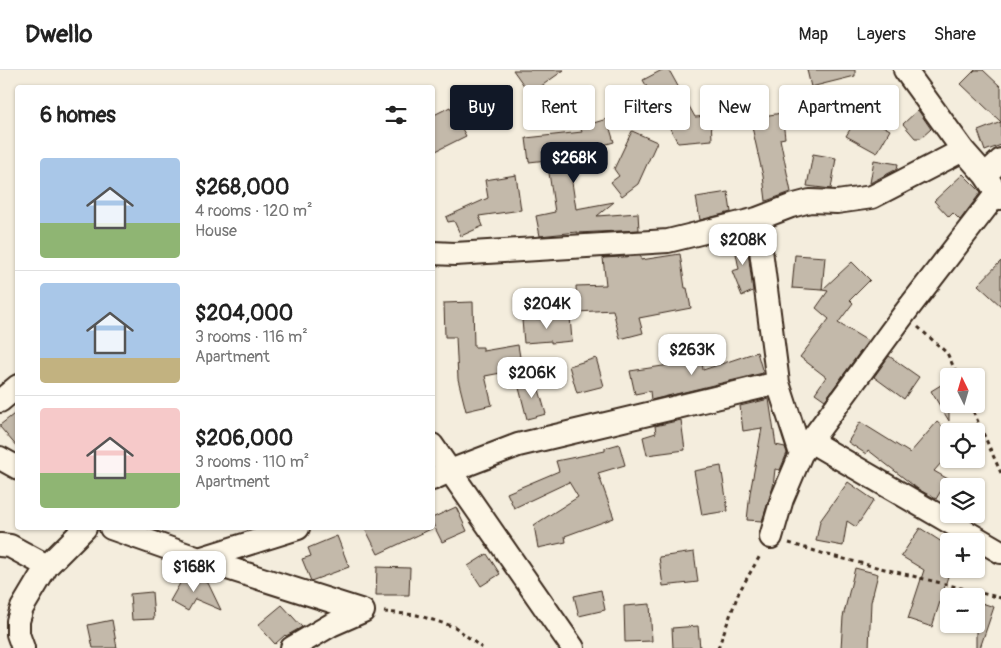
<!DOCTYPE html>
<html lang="en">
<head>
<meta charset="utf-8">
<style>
	:root { --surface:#fff; --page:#f6f6f6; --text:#222; --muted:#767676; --line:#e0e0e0; --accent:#111827 }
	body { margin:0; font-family:Pangolin,sans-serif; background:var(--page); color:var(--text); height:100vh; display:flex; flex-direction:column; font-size:19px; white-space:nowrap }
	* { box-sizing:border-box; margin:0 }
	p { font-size:16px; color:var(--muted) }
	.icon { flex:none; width:28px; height:28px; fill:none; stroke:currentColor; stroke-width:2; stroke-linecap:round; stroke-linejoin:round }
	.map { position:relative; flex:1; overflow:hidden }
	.panel { position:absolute; left:15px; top:15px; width:420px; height:445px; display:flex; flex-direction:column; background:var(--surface); border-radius:5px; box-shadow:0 1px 4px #0004 }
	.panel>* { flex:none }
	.hud { position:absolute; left:450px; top:15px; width:475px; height:45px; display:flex; gap:10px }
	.needle { width:32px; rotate:355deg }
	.controls { position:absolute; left:940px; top:298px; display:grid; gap:10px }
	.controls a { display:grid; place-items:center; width:45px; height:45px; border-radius:5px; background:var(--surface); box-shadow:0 1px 4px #0004; font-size:25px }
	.price { position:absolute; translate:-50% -42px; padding:0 11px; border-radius:10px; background:#fff; color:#222; font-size:16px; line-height:32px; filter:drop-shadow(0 1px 2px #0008) }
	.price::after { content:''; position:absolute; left:50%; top:30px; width:15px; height:11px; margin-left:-8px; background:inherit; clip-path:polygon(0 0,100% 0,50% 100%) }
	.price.active { background:var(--accent); color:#fff }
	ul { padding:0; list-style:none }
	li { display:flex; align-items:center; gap:15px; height:125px; padding:0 25px }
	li+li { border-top:1px solid var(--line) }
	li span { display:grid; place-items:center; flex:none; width:140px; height:100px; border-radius:5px; color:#555 }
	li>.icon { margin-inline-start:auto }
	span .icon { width:60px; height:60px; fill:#fffc; stroke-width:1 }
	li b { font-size:21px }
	h2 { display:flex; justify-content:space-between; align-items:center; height:60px; padding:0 25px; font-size:21px }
	.tag { padding:0 18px; border-radius:5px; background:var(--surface); box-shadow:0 1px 4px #0004; font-size:18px; line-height:45px }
	.tag.active { background:var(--accent); color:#fff }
	header { display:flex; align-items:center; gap:30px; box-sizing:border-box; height:70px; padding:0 25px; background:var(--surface); border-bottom:1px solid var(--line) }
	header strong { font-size:24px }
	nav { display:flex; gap:28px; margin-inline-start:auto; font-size:18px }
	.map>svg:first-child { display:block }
	.building { fill:#c3b9aa; stroke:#3b2a1e }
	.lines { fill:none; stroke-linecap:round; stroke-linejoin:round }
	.street-casing { stroke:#3b2a1e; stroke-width:26 }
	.path { stroke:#3b2a1e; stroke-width:3; stroke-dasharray:4 4; stroke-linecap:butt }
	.street { stroke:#fcf5e5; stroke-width:22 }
</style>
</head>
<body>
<header>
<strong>Dwello</strong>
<nav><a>Map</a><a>Layers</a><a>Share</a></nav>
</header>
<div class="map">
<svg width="1001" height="578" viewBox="0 0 1001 578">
	<rect width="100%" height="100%" fill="#f4eddd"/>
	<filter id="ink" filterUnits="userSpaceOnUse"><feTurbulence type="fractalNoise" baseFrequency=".02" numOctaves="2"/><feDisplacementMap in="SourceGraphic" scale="10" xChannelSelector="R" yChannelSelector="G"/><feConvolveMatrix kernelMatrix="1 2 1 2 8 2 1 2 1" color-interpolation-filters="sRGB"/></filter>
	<g filter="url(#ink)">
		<!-- building -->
		<path class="building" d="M513,0H564L530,24Z
			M662,0H669L695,47L711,46L712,70L678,73L643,10Z
			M807,0H855V6L811,17Z
			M975,0H983L1001,17V75L985,81L978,61L1001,52L961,14Z
			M450,37L466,66L432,83V46Z
			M918,40L931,59L921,68H915L903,54Z
			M782,43L785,68L780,69L791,122L766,131L763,106L750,48Z
			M860,43L890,60L877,83L846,66Z
			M607,49L614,72L568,85L576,139L614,132L597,146L638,143L639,160L577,163V162L540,166L536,146L555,142L547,90L529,92L526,68L582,62L580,57Z
			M632,61L657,72L638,114L622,126L611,112L619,106L614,99Z
			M813,84L836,88L831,119L807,116Z
			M874,90L898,94L897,99L870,113Z
			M963,104L981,122L960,150L953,143L949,147L934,131Z
			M516,105L521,140L479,146L483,156L461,166L454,151L448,152L446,147L488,128L485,110Z
			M728,122L731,142L700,150L696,127Z
			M746,166L753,221L742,226L732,201L739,199L733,168Z
			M680,184L685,218H687L691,238L639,248L643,263L620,269L613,240L577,242L576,216L606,215L603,188L641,186V190Z
			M795,185L825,187L822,220L792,218Z
			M1001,191V236L978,215Z
			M852,192L870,210L850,230L853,233L838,253L868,271L825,330L815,323L826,307L800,287L829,249L816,238L828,221L822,220Z
			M473,232L474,277H483V281L518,275L522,299L485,306L492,335L466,341L458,309L456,267H445L444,233Z
			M570,246L572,271L551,273V271L524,273L522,250Z
			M757,282L763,303L651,330L650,321L635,324L630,301L702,290L703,300Z
			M889,286L919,307L904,329L874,307Z
			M596,288L604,316L577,323L569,296Z
			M536,309L546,344L527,349L518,314Z
			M949,310V351L931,321Z
			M769,329L776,375L785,377L787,383L780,400L775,399L773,417L762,451L747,450L750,423L762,358L743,361L740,336Z
			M18,341V378L0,357V355Z
			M681,350L685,380L647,385L643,367L656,363L655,356Z
			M860,352L910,383L937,352L949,362V384L934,401L948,409L936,429L918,419L868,380L866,384L848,372Z
			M619,374L625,395L598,403L614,448L565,466L566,472L538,478L534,455L578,427L569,412L514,438L507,423L559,401L556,391L605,381V378Z
			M721,396L728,441L702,445L694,401Z
			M848,412L874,430L856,457L847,451L843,476L816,471L820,451Z
			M456,437L467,461L442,472L432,452V448Z
			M365,458H433L378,484Z
			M920,458L945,474L947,469L954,471H949V499H962L960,504L950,500L932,557L908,549L924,500L901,486Z
			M337,466L349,497L311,511L302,489L311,486L308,478Z
			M694,482L698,512L663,516L659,487Z
			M487,484L500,504L481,516L468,496Z
			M377,497L410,498L409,525H376Z
			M855,498L878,504L871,532L869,578H841L843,547Z
			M187,501L208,513L221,540L195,529L188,541L170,531Z
			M601,520L605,540L579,546L574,526Z
			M152,522L154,549L132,550L130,524Z
			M976,531L994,537L980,578H976Z
			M650,534L652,571L625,572L624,536Z
			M282,535L302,557L286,566L285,565L275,574L258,555Z
			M112,550L117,578H93L88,555Z
			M698,556L700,578H673L672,558Z"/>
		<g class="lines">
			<!-- street casing -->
			<g class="street-casing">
				<path id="street" d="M905,0L963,80
					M985,105L1001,90
					M757,149L791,136L810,131L837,132L872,127L963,80L985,105L997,123
					M432,183L455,184L668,171L757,149L778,313
					M0,331L18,316
					M810,371L1001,482
					M432,375L573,578
					M0,388L18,398
					M432,409L450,401L518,375L778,313L801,384
					M111,458L199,489L363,541
					M771,467L782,429L801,384L904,244L997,123L1001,128
					M0,475L10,476L47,496
					M199,489L298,458
					M23,578L18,564V551L22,538L47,496L85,458
					M292,578L331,555L363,541"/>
			</g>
			<!-- path -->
			<path class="path" d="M918,257L947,283L958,306
				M970,334L1001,403
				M789,473L828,485L1001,528
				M384,542L417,545L455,557L482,578
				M718,578L739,522L761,484"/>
			<!-- street -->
			<use href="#street" class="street"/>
		</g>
	</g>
</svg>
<div class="controls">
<a><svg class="needle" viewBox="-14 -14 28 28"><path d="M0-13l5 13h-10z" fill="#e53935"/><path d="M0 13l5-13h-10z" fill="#767676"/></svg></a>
<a><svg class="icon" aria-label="locate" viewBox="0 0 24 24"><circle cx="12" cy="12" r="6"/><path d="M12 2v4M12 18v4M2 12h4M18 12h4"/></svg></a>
<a><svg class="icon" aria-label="layers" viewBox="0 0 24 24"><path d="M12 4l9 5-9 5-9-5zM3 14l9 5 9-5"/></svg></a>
<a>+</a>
<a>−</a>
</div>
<b class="price active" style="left:574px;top:114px">$268K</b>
<b class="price" style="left:743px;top:196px">$208K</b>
<b class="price" style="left:547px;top:260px">$204K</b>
<b class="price" style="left:692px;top:306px">$263K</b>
<b class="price" style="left:532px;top:329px">$206K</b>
<b class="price" style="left:194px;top:523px">$168K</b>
<div class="hud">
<a class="tag active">Buy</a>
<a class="tag">Rent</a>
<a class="tag">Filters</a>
<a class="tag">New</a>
<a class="tag">Apartment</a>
</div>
<section class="panel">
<h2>6 homes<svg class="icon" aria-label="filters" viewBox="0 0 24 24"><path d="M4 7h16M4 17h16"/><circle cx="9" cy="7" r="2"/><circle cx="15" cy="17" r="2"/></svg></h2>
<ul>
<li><span style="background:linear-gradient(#a9c7e8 65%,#8fb573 0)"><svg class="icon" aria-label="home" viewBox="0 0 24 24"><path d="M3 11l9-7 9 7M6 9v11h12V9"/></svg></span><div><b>$268,000</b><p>4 rooms · 120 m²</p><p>House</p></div></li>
<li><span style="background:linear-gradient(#a9c7e8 75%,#c2b280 0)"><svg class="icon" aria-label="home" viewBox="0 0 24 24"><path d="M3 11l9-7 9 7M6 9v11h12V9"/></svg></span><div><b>$204,000</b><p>3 rooms · 116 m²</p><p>Apartment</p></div></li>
<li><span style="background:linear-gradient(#f6c9c9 65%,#8fb573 0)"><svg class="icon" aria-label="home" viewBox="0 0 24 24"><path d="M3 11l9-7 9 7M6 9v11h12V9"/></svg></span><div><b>$206,000</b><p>3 rooms · 110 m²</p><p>Apartment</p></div></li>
</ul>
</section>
</div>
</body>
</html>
